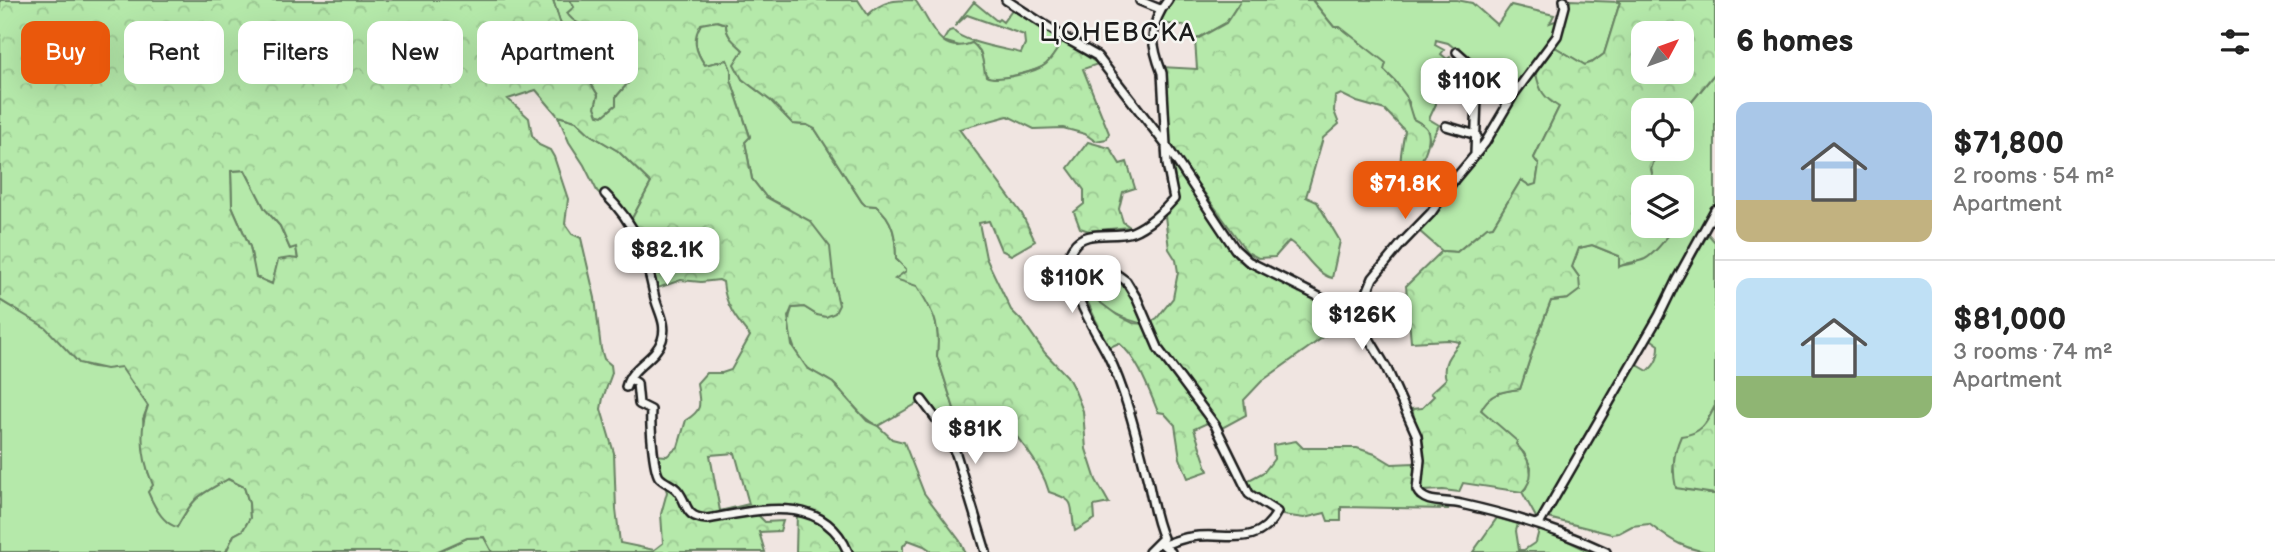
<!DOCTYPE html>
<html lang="en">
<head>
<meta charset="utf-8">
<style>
	:root { --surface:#fff; --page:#f2f2f2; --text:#222; --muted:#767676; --line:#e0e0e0; --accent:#ea580c }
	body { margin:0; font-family:"Balsamiq Sans",sans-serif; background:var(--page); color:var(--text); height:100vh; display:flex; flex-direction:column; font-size:26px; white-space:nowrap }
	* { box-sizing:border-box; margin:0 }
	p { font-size:23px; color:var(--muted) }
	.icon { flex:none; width:38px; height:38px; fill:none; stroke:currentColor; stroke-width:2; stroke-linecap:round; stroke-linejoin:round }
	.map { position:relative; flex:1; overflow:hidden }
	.sheet { display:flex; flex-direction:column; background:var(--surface); width:560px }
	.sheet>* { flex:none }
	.banner { position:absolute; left:21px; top:21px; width:665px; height:63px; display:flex; gap:14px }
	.needle { width:46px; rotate:49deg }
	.controls { position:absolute; left:1631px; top:21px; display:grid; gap:14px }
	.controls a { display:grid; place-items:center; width:63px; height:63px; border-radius:14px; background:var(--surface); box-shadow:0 7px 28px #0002; font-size:35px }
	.price { position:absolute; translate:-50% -60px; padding:0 16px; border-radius:14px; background:#fff; color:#222; font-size:23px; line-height:46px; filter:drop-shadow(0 2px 4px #0008) }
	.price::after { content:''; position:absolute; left:50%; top:42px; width:21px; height:16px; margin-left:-10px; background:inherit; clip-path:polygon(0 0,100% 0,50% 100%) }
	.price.on { background:var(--accent); color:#fff }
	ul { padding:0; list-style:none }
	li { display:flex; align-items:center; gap:21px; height:175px; padding:0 21px }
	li+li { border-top:2px solid var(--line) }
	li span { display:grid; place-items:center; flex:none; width:196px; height:140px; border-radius:14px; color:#555 }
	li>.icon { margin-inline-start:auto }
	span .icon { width:84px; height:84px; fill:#fffc; stroke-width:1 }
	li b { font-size:30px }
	h2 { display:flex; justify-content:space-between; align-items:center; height:84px; padding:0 21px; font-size:30px }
	.pill { padding:0 24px; border-radius:14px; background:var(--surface); box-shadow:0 7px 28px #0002; font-size:24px; line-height:63px }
	.pill.on { background:var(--accent); color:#fff }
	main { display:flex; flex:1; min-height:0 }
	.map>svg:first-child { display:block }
	.grass { fill:#b5e9aa; stroke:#688263; stroke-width:2 }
	.forest { fill:url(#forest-crowns); stroke:#688263; stroke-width:2; fill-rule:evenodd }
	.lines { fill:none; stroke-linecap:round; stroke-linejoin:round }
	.minor-casing { stroke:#1c1c1c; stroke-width:12 }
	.minor { stroke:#f6f6f2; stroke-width:7 }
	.labels { text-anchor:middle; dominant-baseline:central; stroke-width:5; stroke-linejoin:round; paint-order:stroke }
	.neighbourhood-label { font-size:26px; letter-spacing:2px; fill:#1c1c1c; stroke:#f6f6f2 }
</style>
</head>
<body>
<main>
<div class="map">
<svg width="1715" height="552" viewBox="0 0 1715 552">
	<defs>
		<pattern id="forest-crowns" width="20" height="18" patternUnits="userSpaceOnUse" patternTransform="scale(1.75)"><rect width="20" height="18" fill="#b5e9aa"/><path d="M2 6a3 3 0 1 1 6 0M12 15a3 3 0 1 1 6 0" fill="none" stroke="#9bc792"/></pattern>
	</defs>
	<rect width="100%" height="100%" fill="#f0e5e1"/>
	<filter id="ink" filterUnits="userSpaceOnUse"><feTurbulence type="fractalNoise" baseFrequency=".0143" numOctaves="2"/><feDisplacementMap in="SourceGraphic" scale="14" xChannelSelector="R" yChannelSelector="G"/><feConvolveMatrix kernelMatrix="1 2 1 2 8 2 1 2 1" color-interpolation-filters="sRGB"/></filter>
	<g filter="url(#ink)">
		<!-- grass -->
		<path class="grass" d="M553,0H570L574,7L576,23L593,28H601L629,82L616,97V105L603,116L598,115L595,107L598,95C592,86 585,71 575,66C567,62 562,63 555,55L556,37L561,25Z
			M1170,0H1241L1226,23L1195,40L1188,26L1157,23Z
			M1312,0H1457L1472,3L1497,25L1511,5L1554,15L1550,23L1566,17L1570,0L1620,2L1604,54L1593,62L1585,65L1555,47L1559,107L1534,158L1539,165L1536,185L1530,186L1521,180L1493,226L1477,235L1457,252L1442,251L1418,230L1480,150L1539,58H1536L1507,102L1458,51L1448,43L1436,40L1435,45L1444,50L1441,54L1447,59L1450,57L1462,70L1452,74L1447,81L1433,84L1436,104L1429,119L1439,125L1430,142C1427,129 1424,125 1413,119L1409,110V102L1395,81L1334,27Z
			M974,2L997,21L999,19L1003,22L1013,8L1063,40C1058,48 1053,58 1047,64C1040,70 996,82 988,77C981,72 984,58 980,51C978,48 975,46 972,43L963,47L943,41L949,31L953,30C961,42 1005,49 1021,53L1025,44L1024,35L967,15L955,26Z
			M718,21L726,24C726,37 735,42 743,50L742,79L771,101L793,124L807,125L815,129L862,202L866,205L876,206C894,219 896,239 896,259L906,268V271C928,299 942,319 937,356L962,433L947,438L924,408L918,403L878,426C860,418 850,399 835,385C827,378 816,375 808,368C793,354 784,327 792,308L804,307L817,315L836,290L788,208L766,197L752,179L745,142L750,136L731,80V70L727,60L705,65C695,51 692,39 701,23Z
			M1715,73V213L1668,297L1582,440L1543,513L1537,519L1522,492L1526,488L1531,468L1524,453L1481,410C1488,393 1502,391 1520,389L1537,337L1551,301L1568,299L1579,277L1572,267L1579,248L1592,245L1619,256V266L1635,263L1662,242L1676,226H1682V187H1655L1651,169L1658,149H1682V114Z
			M558,116L576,121L591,135L618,151L651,183L629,224L597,191L584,165L569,142Z
			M245,170L265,209L280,226L290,249L296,246L298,260L272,284L255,277L250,247L232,206L231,171Z
			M1708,234L1715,242V406L1702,430L1675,451L1673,472L1685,490L1704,491L1708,494H1715V552C1688,552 1670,540 1649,524L1632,526L1619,533L1611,534L1548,518L1634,363L1648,371C1657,363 1659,356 1659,345L1649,338Z
			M1073,261L1090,264L1127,281L1147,324C1126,322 1088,302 1078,282C1074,276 1074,268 1073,261Z
			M0,300C15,311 34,317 48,329C76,354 75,374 121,366L148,406L143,419L148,472L177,527C194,496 198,496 228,479L244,487L249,503L250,518L243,530L234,535L226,552H0Z
			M1497,518L1518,524L1516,531L1519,550H1524L1536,542L1539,530L1553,534L1591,552H1473Z
			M484,537L492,552H436L467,538Z"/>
		<!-- forest -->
		<path class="forest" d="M0,0H553L561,25L556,37L555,55C562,63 567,62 575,67C585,72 592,86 598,95L595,107L598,115L603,116L616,105V97L629,82C614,73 600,56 599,38L603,33L601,28C588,26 575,26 567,13L574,7L570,0H858L868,15C883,0 895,0 915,0C931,20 937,57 972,43C984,52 982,63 986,76C997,82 1037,72 1046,64C1053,58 1058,48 1063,40L1098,64L1083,69L1109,133L1107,139L1095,141L1085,134L1063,128L1034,129L1008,116L959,129L1022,214L1035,241L1011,255L1001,250L989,221L979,223L986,258L1011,310L1024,323L1045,353L1067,376L1075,391L1083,411L1086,449L1096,480L1109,503L1094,506L1095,519L1075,531C1068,504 1080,502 1049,492C1041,463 1015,432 992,412L977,425L962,433L937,356C941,324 933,312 917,286L895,279L906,271V269L896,259C896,239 894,219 876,206L865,205L862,202L815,129L807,125L793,124L771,101L742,79L734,64L743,50C735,42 726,37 726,24L717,21L701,24C692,39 695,51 705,65L727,60L731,70V80L750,137L745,142L752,179L766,197L810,221L830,247L834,284L839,305L835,313L826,317L817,315L804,307L792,308L788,317L792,346L807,368L833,383L867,421L878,426L892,439L904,442L924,493L960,541L965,552H933L924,546L908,540L903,546V552H796L797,512C786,503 773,505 760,507L756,513L765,522L783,521L780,531L759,532L765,552H492L484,537L467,538L436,552H226L234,535L243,530L250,518L249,503L244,487L228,479C198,496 194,496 177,527C163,524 153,504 148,492L153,485C142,459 138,433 148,406L121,367L106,369L79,363L46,328L0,300ZM536,90L558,116L576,121L591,135L618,151L651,183L629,224L652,290L681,280L701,282L719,280L723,282C725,305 736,319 750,336L731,370L722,373H706L697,383C699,402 705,409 686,420L678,447L667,456L655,455L667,492L661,514L663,543L654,550L620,543L616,509L614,453L601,409L603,398L612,373L611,365L604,359L601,349L595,298L581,238L572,234L565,224L568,199L554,157L550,150L539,145L532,135L529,118L508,99ZM245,170L265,209L280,226L290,249L296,247L298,259L290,258L278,260L272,284L256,277L250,247L232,206L231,171ZM735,453L749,504L720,511L710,455Z
			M1241,0H1312L1334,27H1340L1386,63L1384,70L1395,81L1406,96L1413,119C1418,122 1424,124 1427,129C1435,144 1413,175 1406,188C1397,170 1401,150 1405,131L1385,110L1357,102L1341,94L1335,97L1334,111L1339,124L1323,138L1306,197L1317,202L1340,241L1332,278C1314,274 1304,250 1289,241L1275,257L1258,258L1247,252L1167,141L1162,67L1197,69L1195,40L1226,23Z
			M1616,0H1715V73L1682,114V110H1643V149H1658L1651,169L1655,187H1643V226H1676C1667,236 1657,253 1645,259C1636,263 1626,262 1619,267V256L1592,245L1579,248L1572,267L1579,277L1580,290L1568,299L1551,301L1537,337L1520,389C1503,391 1489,393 1481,410L1517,441L1516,444C1530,459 1538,476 1522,492L1463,483L1459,492L1443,490L1423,491L1420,484L1419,435L1412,409L1422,408L1434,396L1431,393L1446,379C1441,364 1450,354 1460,342L1448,340L1411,342L1406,286L1442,251L1457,252L1487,227L1493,226L1521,180L1530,186L1536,184L1539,165L1534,158L1559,107C1544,98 1539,90 1536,73L1555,47L1585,65L1593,62L1604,54L1620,2ZM1643,33H1682V72H1643Z
			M1088,142L1110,148L1120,164L1127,162L1135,188L1123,192L1119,209L1123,222L1130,227L1089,231L1080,228L1074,212L1084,204V190L1068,168Z
			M1172,160L1175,162L1234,251L1299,291L1330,306L1350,318L1262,381L1244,400L1246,415L1222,428L1216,419L1194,429L1208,471L1188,478L1180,458L1175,425L1164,413L1158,412C1148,388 1139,360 1119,343L1108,348L1082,289L1117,315L1133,323L1147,324L1157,318L1173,298L1178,272L1176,260L1169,249L1165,216L1163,215C1181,194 1176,185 1172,160Z
			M1715,406V494L1676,488C1672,469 1673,454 1681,436C1701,434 1707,423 1715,406Z
			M1296,441L1303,448H1357L1375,454L1392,464L1414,463L1413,488L1417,499L1449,509L1341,507V521H1328L1325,513L1304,518L1275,514L1252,492L1247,481L1264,472L1274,459L1273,445Z"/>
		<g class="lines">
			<!-- minor casing -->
			<g class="minor-casing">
				<path id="minor" d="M1006,0L1065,38L1097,56L1166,145L1235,249L1248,261L1355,315L1386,367L1417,436L1420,460L1417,490C1424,505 1447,500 1461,504C1511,515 1560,530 1606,552
					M1140,1L1160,9
					M1457,52L1500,91L1505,100L1506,107
					M1456,84L1469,86L1477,82
					M1474,84L1477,96L1475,154
					M1446,126L1473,134L1477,137
					M605,194C636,224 645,252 654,294C657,310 668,323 662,340C655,360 631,366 626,387
					M1068,262L1103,268L1115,273L1126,281L1137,299L1159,350L1215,425L1249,494L1277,512C1257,550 1224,531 1191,537C1182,538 1172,542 1164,545
					M1355,315L1361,307L1373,278L1402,243L1431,213L1454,180L1485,143L1514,94L1557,36L1565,6L1564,0
					M629,378L637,383L639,404L651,410C650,422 653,468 659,477C664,483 672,484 677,490C689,504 683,517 707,519C756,511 822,491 848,552
					M922,400L940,424L956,454L986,552
					M1536,524L1541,521L1659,316L1676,281L1715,210
					M1161,543L1171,552
					M1149,552L1163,538C1155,520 1152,500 1148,481C1137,439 1127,394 1108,355C1096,331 1056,271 1073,247C1085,228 1114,239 1132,232C1147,226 1164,211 1174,199L1167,164L1162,73C1151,45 1148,25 1168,0"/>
			</g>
			<!-- minor -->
			<use href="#minor" class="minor"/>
		</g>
	</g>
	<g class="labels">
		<!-- neighbourhood labels -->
		<g class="neighbourhood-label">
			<text x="1118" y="33">ЦОНЕВСКА</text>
		</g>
	</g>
</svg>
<div class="controls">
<a><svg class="needle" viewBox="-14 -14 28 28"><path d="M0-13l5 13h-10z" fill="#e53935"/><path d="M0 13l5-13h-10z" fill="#767676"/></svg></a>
<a><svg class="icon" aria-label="locate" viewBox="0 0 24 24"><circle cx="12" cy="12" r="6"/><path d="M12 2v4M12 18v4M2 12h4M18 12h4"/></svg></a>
<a><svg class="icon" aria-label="layers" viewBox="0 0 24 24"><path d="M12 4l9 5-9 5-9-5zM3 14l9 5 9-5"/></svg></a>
</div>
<b class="price" style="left:1469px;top:118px">$110K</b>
<b class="price on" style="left:1405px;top:221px">$71.8K</b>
<b class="price" style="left:667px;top:287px">$82.1K</b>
<b class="price" style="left:1072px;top:315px">$110K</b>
<b class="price" style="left:1362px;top:352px">$126K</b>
<b class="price" style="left:975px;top:466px">$81K</b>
<div class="banner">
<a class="pill on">Buy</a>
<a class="pill">Rent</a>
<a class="pill">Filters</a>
<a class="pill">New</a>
<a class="pill">Apartment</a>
</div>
</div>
<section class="sheet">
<h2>6 homes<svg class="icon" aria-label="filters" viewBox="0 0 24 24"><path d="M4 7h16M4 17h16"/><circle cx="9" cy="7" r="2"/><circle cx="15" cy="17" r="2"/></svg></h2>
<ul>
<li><span style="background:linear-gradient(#a9c7e8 70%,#c2b280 0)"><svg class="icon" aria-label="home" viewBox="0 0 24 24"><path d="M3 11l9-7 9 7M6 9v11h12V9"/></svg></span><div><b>$71,800</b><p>2 rooms · 54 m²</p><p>Apartment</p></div></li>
<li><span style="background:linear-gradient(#bfe0f5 70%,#8fb573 0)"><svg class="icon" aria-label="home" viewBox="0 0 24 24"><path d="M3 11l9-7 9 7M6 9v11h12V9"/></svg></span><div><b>$81,000</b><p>3 rooms · 74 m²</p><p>Apartment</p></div></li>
</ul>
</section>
</main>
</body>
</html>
